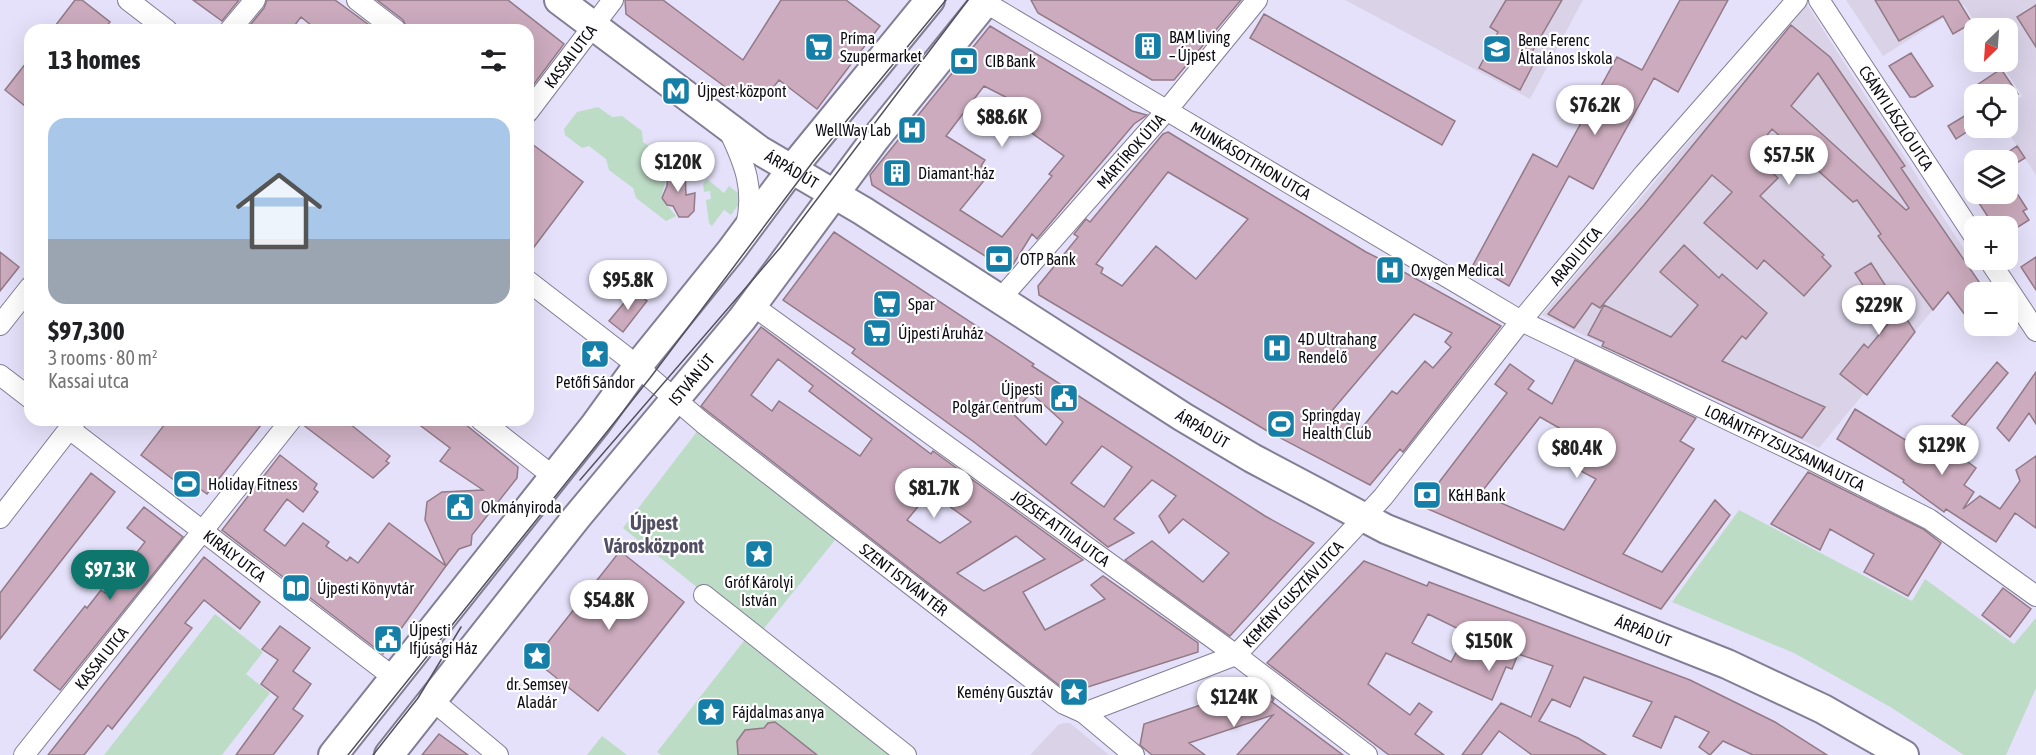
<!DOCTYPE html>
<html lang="en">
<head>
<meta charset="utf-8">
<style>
	:root { --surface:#fff; --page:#f6f6f6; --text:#202124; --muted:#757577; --line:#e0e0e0; --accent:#0f766e }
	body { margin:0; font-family:"Asap Condensed",sans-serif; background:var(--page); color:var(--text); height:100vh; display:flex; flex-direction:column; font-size:22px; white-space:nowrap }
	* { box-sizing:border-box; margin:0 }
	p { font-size:20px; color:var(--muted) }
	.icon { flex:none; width:33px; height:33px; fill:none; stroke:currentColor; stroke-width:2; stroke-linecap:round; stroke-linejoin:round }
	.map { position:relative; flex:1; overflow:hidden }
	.drawer { position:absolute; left:24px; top:24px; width:510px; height:402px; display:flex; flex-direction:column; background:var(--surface); border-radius:18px; box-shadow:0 6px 24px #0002 }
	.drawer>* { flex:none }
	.needle { width:39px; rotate:205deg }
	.controls { position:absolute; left:1964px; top:18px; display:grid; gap:12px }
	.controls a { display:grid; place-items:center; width:54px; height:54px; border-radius:12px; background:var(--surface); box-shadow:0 6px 24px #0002; font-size:30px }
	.price { position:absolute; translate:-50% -51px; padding:0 14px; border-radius:21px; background:#fff; color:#222; font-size:20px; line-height:39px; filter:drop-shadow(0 2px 3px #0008) }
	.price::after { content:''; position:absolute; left:50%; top:36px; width:18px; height:14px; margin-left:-9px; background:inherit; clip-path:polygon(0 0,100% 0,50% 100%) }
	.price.current { background:var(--accent); color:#fff }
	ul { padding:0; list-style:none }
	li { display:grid; align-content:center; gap:12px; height:318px; padding:0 24px }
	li+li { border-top:2px solid var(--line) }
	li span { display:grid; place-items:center; height:186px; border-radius:18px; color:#555 }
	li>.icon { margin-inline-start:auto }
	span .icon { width:108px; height:108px; fill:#fffc; stroke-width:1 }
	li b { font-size:26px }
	h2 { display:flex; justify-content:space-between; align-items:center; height:72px; padding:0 24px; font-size:26px }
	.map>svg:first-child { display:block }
	.commercial { fill:#dad3e8 }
	.green { fill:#bddcc6 }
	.building { fill:#cbabbd; stroke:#927a87; stroke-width:1.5; fill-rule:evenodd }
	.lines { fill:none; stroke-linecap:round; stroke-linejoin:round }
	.street-casing { stroke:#837e95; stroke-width:22 }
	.secondary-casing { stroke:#837e95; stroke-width:32 }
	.street { stroke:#fff; stroke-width:20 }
	.secondary { stroke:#fff; stroke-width:28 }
	.tram { stroke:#54515f; stroke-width:1.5 }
	.labels { text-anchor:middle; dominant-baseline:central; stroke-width:4.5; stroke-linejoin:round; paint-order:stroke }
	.poi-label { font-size:16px; fill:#0c0a12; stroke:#fff; text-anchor:start }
	.street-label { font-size:16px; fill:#0c0a12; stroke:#fff }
	.quarter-label { font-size:20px; font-weight:bold; fill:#524e63; stroke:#fff }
</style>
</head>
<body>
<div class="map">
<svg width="2036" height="755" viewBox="0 0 2036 755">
	<rect width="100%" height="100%" fill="#e5e1fa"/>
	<!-- commercial -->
	<path class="commercial" d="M1345,0H1583L1530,99Z
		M1846,0H2036V175L2005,128L2007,106L2022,96L2000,62H2007V28H1979L1964,5L1883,56Z
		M1806,3L1972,262L1819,448L1542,315Z
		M1064,723H1070L1109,755H1030L1058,725Z"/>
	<!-- green -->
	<path class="green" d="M598,107L612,117L622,116L642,131L643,142L656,151L658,164L668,172L661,198L676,216L666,221L636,198L633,188L609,170L606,159L589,146L582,148L565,135L564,129L577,112Z
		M707,179L724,193L729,186L738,193L739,204L731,215L724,210L712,226L709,223L706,200L711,199L710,191L704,192L703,184Z
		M702,425L839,535L758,636L623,528Z
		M1739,510L1912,601L1925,579L2014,644L2036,618V688L2006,755H1964L1892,708L1794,653L1672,602Z
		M215,614L263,652L246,674L270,693L222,755H104Z
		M747,637L895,755H661L657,752Z
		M602,736L627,755H587Z"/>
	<!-- building -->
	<path class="building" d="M75,0H82L110,22L104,30H52Z
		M193,0H239L222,21Z
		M267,0H335L376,30H317L301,17L291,30H246L264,8Z
		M377,0H508L564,44L528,92V58L533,51L528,47V30H408L403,20Z
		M625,0H663L743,60L781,0H846L880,26L817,109L779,80L765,98L748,85L739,97L626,14Z
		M1031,0H1241L1174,80H1152L1038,13Z
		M1506,0H1562L1528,59L1534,63L1520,90L1479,68L1498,32L1490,27Z
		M1680,0H1728L1678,92L1654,78L1593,189L1569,176L1509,286L1473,265L1533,154L1557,167L1617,57L1642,70Z
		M1875,0H1958L1972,23L1953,34L1943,16L1899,41Z
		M2036,5V47L2017,17Z
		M1264,14L1455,121L1442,145L1250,38Z
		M1791,25L1830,57L1905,166L1901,168L1986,292H1974V327L1948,292L1933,310L1878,236L1881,234L1857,200L1853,202L1772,129L1752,154L1778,178L1760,196L1824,255L1822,257L1831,266L1804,296L1764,260L1757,269L1704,223L1732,192L1712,175L1600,308L1592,303L1574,328L1548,314L1644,205ZM1818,73L1909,208L1906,210L1791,106Z
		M990,26L1132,111L1147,115L1134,124L1037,239L1032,234L1009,271L872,185L870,175ZM984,86L1037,113L1026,129L1064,156L1049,174L1052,176L1002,237L960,210L991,172L981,166L985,160L946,136Z
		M1911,53L1933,86L1915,97H1910L1889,66Z
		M30,58V110L5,90Z
		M2001,69L2018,94H1983L1977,85Z
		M1966,115L1974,127L1956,139L1948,126Z
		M1168,132L1366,252L1380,259L1382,257L1391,265L1501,326L1403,452L1400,449L1370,485L1269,432L1039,295L1038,286L1078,237L1074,234L1086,219L1090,222L1163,134ZM1168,172L1248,219L1196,279L1156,246L1122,286L1101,273L1103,268L1096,264ZM1414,314L1452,333L1445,342L1451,347L1433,368L1425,361L1397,394L1392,391L1360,430L1330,413Z
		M528,141L583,182L528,255Z
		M2017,146L2025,158L2007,169V153Z
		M668,162L685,173L686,195L695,193L694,211L688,217H679L673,206L667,205L662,198L667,186Z
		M2007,178L2027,209L2023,211L2029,220L2007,234V226H1994L1973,194H2007Z
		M834,232L1034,364L1032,366L1265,516L1314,543L1230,636L1125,560L1152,541L1203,582L1229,553L1183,519L1169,533L1159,516L1176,496L1152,480L1114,519L1134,533L1108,547L974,442L852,353L855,349L783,300ZM1031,393L1063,422L1046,445L1012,413ZM1102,446L1132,467L1104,507L1071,483Z
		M1684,245L1719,278L1722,274L1767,313L1746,339L1742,336L1722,361L1825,407L1802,438L1602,346L1604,342L1588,335L1604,305L1671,337L1698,305L1660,272Z
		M0,252L19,267L0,291Z
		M2036,257V290L2021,267Z
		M1871,263L1915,332L1867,395L1840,374L1864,344L1868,348L1888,324L1855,273Z
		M634,291L647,301L623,332L609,321Z
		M761,327L931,454L933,451L1083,560L1023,592L1045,630L1105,599L1091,585L1103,576L1198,643V652L1069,693L701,406ZM778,359L813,386L809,391L872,439L860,456L779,401L772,411L751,395ZM930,492L971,522L940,543L907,520ZM1016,536L1045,559L984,591L957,573Z
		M1575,360L1696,418L1680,441L1694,449L1623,554L1662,572L1715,500L1730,515L1661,609L1421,506L1507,393L1495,384L1510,364L1534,381L1528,389L1552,404ZM1540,417L1575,437L1562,461L1596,479L1564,530L1480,494Z
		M1997,362L2008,373L1964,426L1952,416Z
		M2036,372V424L2029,413L2009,441L1997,428Z
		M1855,409L1925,452L1935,438L1976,468L1964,485L1974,492L1963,509L1980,496L2000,509L2020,481L2016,470L2036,456V528L2015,513L1996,542L1946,509L1944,512L1903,482L1904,480L1837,439Z
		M168,420H265L207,494L200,489L195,496L141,455Z
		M303,420H345L390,456L386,461L389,463L373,478L302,424Z
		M413,420H460L518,467L517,478L472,535L471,545L459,549L446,566L425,520L427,502L442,492L483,490L440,461L450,448Z
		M280,455L317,484L314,489L318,492L303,512L287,499L264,530L285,546L303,523L329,542L326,546L347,561L350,557L358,563L389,523L446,566L383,654L222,530Z
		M1808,472L1923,529L1941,543L1908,596L1864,572L1874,554L1830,529L1820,550L1771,524Z
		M91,473L115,492L0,639V593Z
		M144,507L183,537L60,690L34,670L85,606L87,608L101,590L105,593L145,542L127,528Z
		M620,551L684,602L598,711L534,660Z
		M204,557L260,602L240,629L204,600L185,623L192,628L112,729L108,725L84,755H48Z
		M1364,561L1427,586L1429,582L1690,680L1775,722L1827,755H1753L1723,741L1710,755L1699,747L1709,732L1675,716L1661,748L1633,736L1652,702L1584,677L1570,707L1552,699L1539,721L1578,738L1606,755H1532L1499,731L1481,755H1462L1501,703L1531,717L1553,666L1518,654L1512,669L1506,667L1492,700L1386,653L1368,684L1410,715L1419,703L1432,712L1415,734L1444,755H1389L1267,663ZM1428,614L1467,633L1451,662L1412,643Z
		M2003,588L2031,609L2010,637L1982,615Z
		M280,626L310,648L293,671L311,684L293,709L303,716L273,755H236L278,697L261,684L278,660L262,649Z
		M1257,686L1274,699L1272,702L1343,755H1237L1273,715L1189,743L1205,755H1152L1140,745L1144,724Z
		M775,722L783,728L817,755H738L737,741L745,730L764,728L768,723Z
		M439,734L468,755H422Z"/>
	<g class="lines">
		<!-- street casing -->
		<g class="street-casing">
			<g id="street">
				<path d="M128,0L167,30"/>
				<path d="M357,0L396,30"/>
				<path id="s1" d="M981,0L1521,321L1808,458L1929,519L2036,596"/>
				<path id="s2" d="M1819,0L1974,236"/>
				<path d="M230,30L255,0"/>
				<path id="s3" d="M528,112L613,0"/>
				<path d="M729,131C745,164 755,190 746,226"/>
				<path d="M1989,260L2036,331"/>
				<path id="s4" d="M528,281L625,356L703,423L1064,704L1084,713L1134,755"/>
				<path id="s5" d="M1001,298L1167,110L1257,0"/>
				<path id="s6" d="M752,305L1236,655L1367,755"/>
				<path d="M0,325L30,287"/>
				<path d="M0,375L30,398"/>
				<path d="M481,420L554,477"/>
				<path id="s7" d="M76,434L393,677"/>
				<path d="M0,518L76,420"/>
				<path d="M704,595L906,755"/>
				<path d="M432,700L498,755"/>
				<path id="s8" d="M1084,713L1236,655L1383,497L1521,321L1644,174L1797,0"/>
				<path id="s9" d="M24,755L291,420"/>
			</g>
		</g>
		<!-- secondary casing -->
		<g class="secondary-casing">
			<g id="secondary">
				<path id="s10" d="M559,0L759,150L863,211L1183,417L1252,458L1386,529L1727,664L1823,709L1904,755"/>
				<path d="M333,755L595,425L637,367L730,252L791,170L930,0"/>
				<path id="s11" d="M389,755L576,518L742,319L875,139L987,0"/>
			</g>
		</g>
		<!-- street -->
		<use href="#street" class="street"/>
		<!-- secondary -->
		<use href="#secondary" class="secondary"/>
		<!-- tram -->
		<path class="tram" d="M580,480L780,248L968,0
			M348,755L650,378L815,159L946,0
			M373,755L418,698L461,627"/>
	</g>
	<!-- icons -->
	<defs>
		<g id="building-square" transform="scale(1.5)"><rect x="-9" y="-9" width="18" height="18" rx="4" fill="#157fa8" stroke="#fff"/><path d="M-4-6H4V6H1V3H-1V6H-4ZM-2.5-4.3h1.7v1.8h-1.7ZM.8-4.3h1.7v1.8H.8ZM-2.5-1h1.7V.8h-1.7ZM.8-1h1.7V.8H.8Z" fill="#fff"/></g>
		<g id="supermarket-square" transform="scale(1.5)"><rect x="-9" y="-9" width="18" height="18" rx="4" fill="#157fa8" stroke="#fff"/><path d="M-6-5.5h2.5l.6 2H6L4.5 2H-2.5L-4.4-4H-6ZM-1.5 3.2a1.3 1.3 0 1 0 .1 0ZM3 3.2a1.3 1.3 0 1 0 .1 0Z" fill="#fff"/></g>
		<g id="school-square" transform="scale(1.5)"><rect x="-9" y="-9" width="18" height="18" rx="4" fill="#157fa8" stroke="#fff"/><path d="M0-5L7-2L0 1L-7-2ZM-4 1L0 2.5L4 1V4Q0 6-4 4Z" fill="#fff"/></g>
		<g id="bank-square" transform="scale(1.5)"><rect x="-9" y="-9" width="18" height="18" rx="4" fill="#157fa8" stroke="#fff"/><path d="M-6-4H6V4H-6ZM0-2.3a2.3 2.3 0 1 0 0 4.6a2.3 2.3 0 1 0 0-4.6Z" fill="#fff"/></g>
		<g id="metro-square" transform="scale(1.5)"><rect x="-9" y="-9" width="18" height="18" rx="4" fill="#157fa8" stroke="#fff"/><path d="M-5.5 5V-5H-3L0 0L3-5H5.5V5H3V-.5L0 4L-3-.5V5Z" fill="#fff"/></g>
		<g id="hospital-square" transform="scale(1.5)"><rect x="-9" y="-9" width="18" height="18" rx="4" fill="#157fa8" stroke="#fff"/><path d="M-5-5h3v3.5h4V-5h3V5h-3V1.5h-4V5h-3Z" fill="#fff"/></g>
		<g id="sight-square" transform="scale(1.5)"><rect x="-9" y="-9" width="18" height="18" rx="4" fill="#157fa8" stroke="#fff"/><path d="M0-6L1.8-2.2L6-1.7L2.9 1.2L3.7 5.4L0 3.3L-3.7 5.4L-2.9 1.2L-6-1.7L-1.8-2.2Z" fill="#fff"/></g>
		<g id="civic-square" transform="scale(1.5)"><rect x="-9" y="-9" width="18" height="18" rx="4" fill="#157fa8" stroke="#fff"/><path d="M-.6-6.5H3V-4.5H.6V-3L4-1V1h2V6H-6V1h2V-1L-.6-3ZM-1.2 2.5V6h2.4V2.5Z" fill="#fff"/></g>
		<g id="stadium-square" transform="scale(1.5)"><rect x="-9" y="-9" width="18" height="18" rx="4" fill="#157fa8" stroke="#fff"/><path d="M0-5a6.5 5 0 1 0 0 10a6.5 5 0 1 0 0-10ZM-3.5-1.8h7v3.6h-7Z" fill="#fff"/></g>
		<g id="library-square" transform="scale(1.5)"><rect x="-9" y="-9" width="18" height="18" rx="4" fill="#157fa8" stroke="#fff"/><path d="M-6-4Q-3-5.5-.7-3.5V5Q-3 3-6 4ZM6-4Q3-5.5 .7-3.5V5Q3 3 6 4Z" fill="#fff"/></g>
	</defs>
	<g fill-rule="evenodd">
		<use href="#building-square" x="1148" y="46"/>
		<use href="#supermarket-square" x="819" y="47"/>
		<use href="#school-square" x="1497" y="49"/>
		<use href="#bank-square" x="964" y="61"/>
		<use href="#metro-square" x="676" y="91"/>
		<use href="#hospital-square" x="912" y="130"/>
		<use href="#building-square" x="897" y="173"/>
		<use href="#bank-square" x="999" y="259"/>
		<use href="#hospital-square" x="1390" y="270"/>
		<use href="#supermarket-square" x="887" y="304"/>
		<use href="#supermarket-square" x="877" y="333"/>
		<use href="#hospital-square" x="1277" y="348"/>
		<use href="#sight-square" x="595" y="354"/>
		<use href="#civic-square" x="1064" y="398"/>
		<use href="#stadium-square" x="1281" y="424"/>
		<use href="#stadium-square" x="187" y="484"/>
		<use href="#bank-square" x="1427" y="495"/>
		<use href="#civic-square" x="460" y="507"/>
		<use href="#sight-square" x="759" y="554"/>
		<use href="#library-square" x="296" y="588"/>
		<use href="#civic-square" x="388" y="639"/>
		<use href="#sight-square" x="537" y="656"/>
		<use href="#sight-square" x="1074" y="692"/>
		<use href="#sight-square" x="711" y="712"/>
	</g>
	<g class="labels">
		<!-- poi labels -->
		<g class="poi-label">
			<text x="1169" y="37">BAM living<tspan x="1169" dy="18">– Újpest</tspan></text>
			<text x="840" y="38">Príma<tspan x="840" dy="18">Szupermarket</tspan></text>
			<text x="1518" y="40">Bene Ferenc<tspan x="1518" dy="18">Általános Iskola</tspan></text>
			<text x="985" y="61">CIB Bank</text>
			<text x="697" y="91">Újpest-központ</text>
			<text x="891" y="130" text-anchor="end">WellWay Lab</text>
			<text x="918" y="173">Diamant-ház</text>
			<text x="1020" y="259">OTP Bank</text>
			<text x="1411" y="270">Oxygen Medical</text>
			<text x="908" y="304">Spar</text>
			<text x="898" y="333">Újpesti Áruház</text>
			<text x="1298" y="339">4D Ultrahang<tspan x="1298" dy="18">Rendelő</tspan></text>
			<text x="595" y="382" text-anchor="middle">Petőfi Sándor</text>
			<text x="1043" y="389" text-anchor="end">Újpesti<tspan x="1043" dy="18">Polgár Centrum</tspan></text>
			<text x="1302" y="415">Springday<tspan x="1302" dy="18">Health Club</tspan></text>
			<text x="208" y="484">Holiday Fitness</text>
			<text x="1448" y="495">K&amp;H Bank</text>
			<text x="481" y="507">Okmányiroda</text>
			<text x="759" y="582" text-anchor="middle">Gróf Károlyi<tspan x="759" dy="18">István</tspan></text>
			<text x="317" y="588">Újpesti Könyvtár</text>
			<text x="409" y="630">Újpesti<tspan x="409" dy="18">Ifjúsági Ház</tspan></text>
			<text x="537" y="684" text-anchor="middle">dr. Semsey<tspan x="537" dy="18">Aladár</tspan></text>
			<text x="1053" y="692" text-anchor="end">Kemény Gusztáv</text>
			<text x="732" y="712">Fájdalmas anya</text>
		</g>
		<!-- street labels -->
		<g class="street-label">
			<text stroke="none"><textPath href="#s3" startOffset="70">KASSAI UTCA</textPath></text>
			<text stroke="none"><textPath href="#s2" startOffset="141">CSÁNYI LÁSZLÓ UTCA</textPath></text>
			<text stroke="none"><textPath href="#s5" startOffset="196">MÁRTÍROK ÚTJA</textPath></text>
			<text stroke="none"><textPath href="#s1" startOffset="314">MUNKÁSOTTHON UTCA</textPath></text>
			<text stroke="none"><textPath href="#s10" startOffset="288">ÁRPÁD ÚT</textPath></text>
			<text stroke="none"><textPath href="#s8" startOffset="687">ARADI UTCA</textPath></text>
			<text stroke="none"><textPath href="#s11" startOffset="482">ISTVÁN ÚT</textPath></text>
			<text stroke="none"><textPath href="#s10" startOffset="774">ÁRPÁD ÚT</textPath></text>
			<text stroke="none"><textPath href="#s1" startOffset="921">LORÁNTFFY ZSUZSANNA UTCA</textPath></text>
			<text stroke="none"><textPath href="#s6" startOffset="381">JÓZSEF ATTILA UTCA</textPath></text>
			<text stroke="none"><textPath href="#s7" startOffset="200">KIRÁLY UTCA</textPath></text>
			<text stroke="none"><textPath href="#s4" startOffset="480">SZENT ISTVÁN TÉR</textPath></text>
			<text stroke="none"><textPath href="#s8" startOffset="246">KEMÉNY GUSZTÁV UTCA</textPath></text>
			<text stroke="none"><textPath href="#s10" startOffset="1260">ÁRPÁD ÚT</textPath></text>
			<text stroke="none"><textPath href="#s9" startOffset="124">KASSAI UTCA</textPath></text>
		</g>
		<!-- quarter labels -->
		<g class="quarter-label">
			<text x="654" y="522">Újpest<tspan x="654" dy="23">Városközpont</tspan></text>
		</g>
	</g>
</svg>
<div class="controls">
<a><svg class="needle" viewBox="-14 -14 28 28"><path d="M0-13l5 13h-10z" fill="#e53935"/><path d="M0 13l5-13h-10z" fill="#757577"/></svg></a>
<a><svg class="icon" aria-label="locate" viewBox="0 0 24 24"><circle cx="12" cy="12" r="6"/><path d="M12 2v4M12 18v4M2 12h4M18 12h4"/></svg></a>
<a><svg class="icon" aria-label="layers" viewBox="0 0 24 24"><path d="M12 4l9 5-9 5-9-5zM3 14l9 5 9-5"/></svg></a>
<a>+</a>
<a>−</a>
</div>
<b class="price" style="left:1595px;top:136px">$76.2K</b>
<b class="price" style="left:1002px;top:148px">$88.6K</b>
<b class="price" style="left:1789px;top:186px">$57.5K</b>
<b class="price" style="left:678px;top:193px">$120K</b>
<b class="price" style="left:628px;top:311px">$95.8K</b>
<b class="price" style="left:1879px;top:336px">$229K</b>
<b class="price" style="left:1942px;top:476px">$129K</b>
<b class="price" style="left:1577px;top:479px">$80.4K</b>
<b class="price" style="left:934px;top:519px">$81.7K</b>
<b class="price current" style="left:110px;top:601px">$97.3K</b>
<b class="price" style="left:609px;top:631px">$54.8K</b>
<b class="price" style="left:1489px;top:672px">$150K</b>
<b class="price" style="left:1234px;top:728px">$124K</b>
<section class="drawer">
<h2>13 homes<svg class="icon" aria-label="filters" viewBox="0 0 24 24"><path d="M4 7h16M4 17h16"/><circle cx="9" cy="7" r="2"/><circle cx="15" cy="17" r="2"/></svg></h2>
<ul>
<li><span style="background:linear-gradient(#a9c7e8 65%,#9aa5b1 0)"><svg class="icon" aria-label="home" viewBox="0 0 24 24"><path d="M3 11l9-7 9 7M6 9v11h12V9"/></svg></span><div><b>$97,300</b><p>3 rooms · 80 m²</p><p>Kassai utca</p></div></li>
</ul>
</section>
</div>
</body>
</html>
